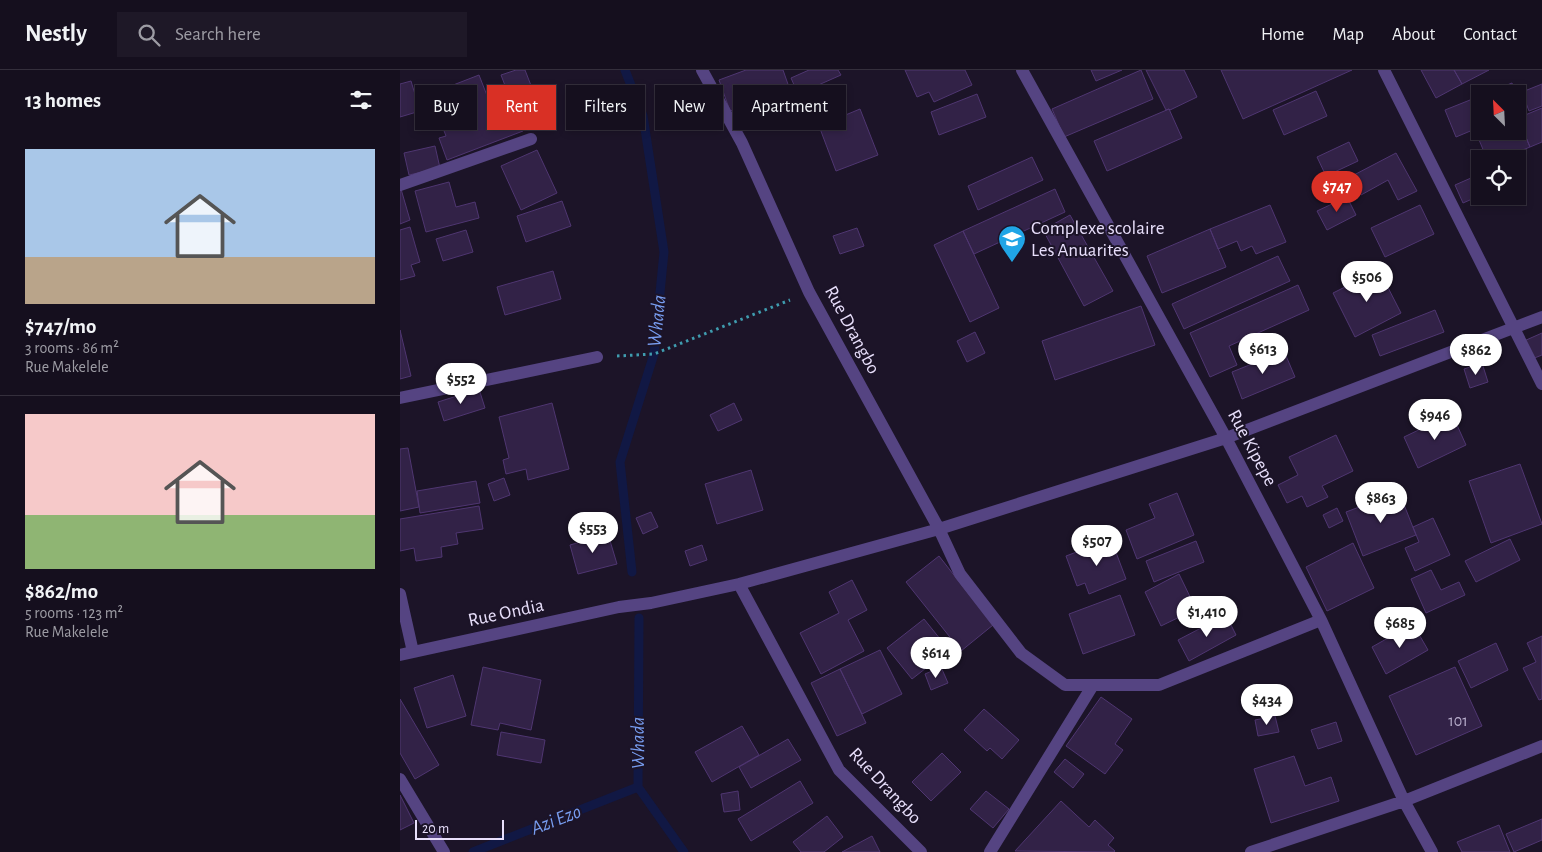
<!DOCTYPE html>
<html lang="en">
<head>
<meta charset="utf-8">
<style>
	:root { --surface:#150f1e; --page:#1e1827; --text:#f1f3f6; --muted:#9d9ca4; --line:#342f3c; --accent:#d93025 }
	body { margin:0; font-family:"Alegreya Sans",sans-serif; background:var(--page); color:var(--text); height:100vh; display:flex; flex-direction:column; font-size:19px; white-space:nowrap }
	* { box-sizing:border-box; margin:0 }
	p { font-size:16px; color:var(--muted) }
	.icon { flex:none; width:28px; height:28px; fill:none; stroke:currentColor; stroke-width:2; stroke-linecap:round; stroke-linejoin:round }
	.map { position:relative; flex:1; overflow:hidden }
	.side { display:flex; flex-direction:column; background:var(--surface); width:400px }
	.side>* { flex:none }
	.top-card { position:absolute; left:15px; top:15px; width:475px; height:45px; display:flex; gap:10px }
	.needle { width:32px; rotate:336deg }
	.buttons { position:absolute; left:1071px; top:15px; display:grid; gap:10px }
	.buttons a { display:grid; place-items:center; width:55px; height:55px; border-radius:0px; background:var(--surface); box-shadow:0 2px 8px #0003,0 0 0 1px var(--line); font-size:25px }
	.scale { position:absolute; left:15px; bottom:12px; width:89px; box-sizing:border-box; padding-left:5px; border:2px solid #e8dffb; border-top:0; font-size:14px; line-height:18px; white-space:nowrap; color:#e8dffb; -webkit-text-stroke:4px #1c1428; paint-order:stroke }
	.price { position:absolute; translate:-50% -42px; padding:0 11px; border-radius:18px; background:#fff; color:#222; font-size:16px; line-height:32px; filter:drop-shadow(0 1px 2px #0008) }
	.price::after { content:''; position:absolute; left:50%; top:30px; width:15px; height:11px; margin-left:-8px; background:inherit; clip-path:polygon(0 0,100% 0,50% 100%) }
	.price.active { background:var(--accent); color:#fff }
	ul { padding:0; list-style:none }
	li { display:grid; align-content:center; gap:10px; height:265px; padding:0 25px }
	li+li { border-top:1px solid var(--line) }
	li span { display:grid; place-items:center; height:155px; border-radius:0px; color:#555 }
	li>.icon { margin-inline-start:auto }
	span .icon { width:90px; height:90px; fill:#fffc; stroke-width:1 }
	li b { font-size:21px }
	h2 { display:flex; justify-content:space-between; align-items:center; height:60px; padding:0 25px; font-size:21px }
	.chip { padding:0 18px; border-radius:0px; background:var(--surface); box-shadow:0 2px 8px #0003,0 0 0 1px var(--line); font-size:18px; line-height:45px }
	.chip.active { background:var(--accent); color:#fff }
	header { display:flex; align-items:center; gap:30px; box-sizing:border-box; height:70px; padding:0 25px; background:var(--surface); border-bottom:1px solid var(--line) }
	header strong { font-size:24px }
	nav { display:flex; gap:28px; margin-inline-start:auto; font-size:18px }
	.search { width:350px; height:45px; background:var(--page); display:flex; align-items:center; gap:12px; box-sizing:border-box; padding:0 18px; border-radius:0px; color:var(--muted); font-size:19px }
	main { display:flex; flex:1; min-height:0 }
	.map>svg:first-child { display:block }
	.lines { fill:none; stroke-linecap:round; stroke-linejoin:round }
	.stream { stroke:#111844; stroke-width:9 }
	.building { fill:#322247; stroke:#4f3671 }
	.path { stroke:#3f9caf; stroke-width:3; stroke-dasharray:2.5 4; stroke-linecap:butt }
	.minor { stroke:#554482; stroke-width:12 }
	.labels { text-anchor:middle; dominant-baseline:central; stroke-width:4; stroke-linejoin:round; paint-order:stroke }
	.number-label { font-size:16px; fill:#bab0ce }
	.poi-label { font-size:19px; fill:#e8dffb; stroke:#1c1428; text-anchor:start }
	.street-label { font-size:19px; fill:#e8dffb; stroke:#1c1428 }
	.water-label { font-size:20px; font-style:italic; fill:#789df0; stroke:#1c1428 }
</style>
</head>
<body>
<header>
<strong>Nestly</strong>
<div class="search"><svg class="icon" aria-label="search" viewBox="0 0 24 24"><circle cx="10" cy="10" r="6"/><path d="M15 15l6 6"/></svg>Search here</div>
<nav><a>Home</a><a>Map</a><a>About</a><a>Contact</a></nav>
</header>
<main>
<section class="side">
<h2>13 homes<svg class="icon" aria-label="filters" viewBox="0 0 24 24"><path d="M4 7h16M4 17h16"/><circle cx="9" cy="7" r="2"/><circle cx="15" cy="17" r="2"/></svg></h2>
<ul>
<li><span style="background:linear-gradient(#a9c7e8 70%,#b9a48a 0)"><svg class="icon" aria-label="home" viewBox="0 0 24 24"><path d="M3 11l9-7 9 7M6 9v11h12V9"/></svg></span><div><b>$747/mo</b><p>3 rooms · 86 m²</p><p>Rue Makelele</p></div></li>
<li><span style="background:linear-gradient(#f6c9c9 65%,#8fb573 0)"><svg class="icon" aria-label="home" viewBox="0 0 24 24"><path d="M3 11l9-7 9 7M6 9v11h12V9"/></svg></span><div><b>$862/mo</b><p>5 rooms · 123 m²</p><p>Rue Makelele</p></div></li>
</ul>
</section>
<div class="map">
<svg width="1142" height="782" viewBox="0 0 1142 782">
	<rect width="100%" height="100%" fill="#1c1428"/>
	<g class="lines">
		<!-- stream -->
		<path class="stream" d="M225,0L243,46L264,182L254,284L220,392L232,502
			M239,548L238,717L284,782
			M73,782L238,717"/>
	</g>
	<!-- building -->
	<path class="building" d="M116,0H125L137,31L114,39L101,5Z
		M346,0H383L390,20L330,41L319,10Z
		M409,0H438L441,5L398,24L391,8Z
		M505,0H565L572,15L534,32L529,22L517,27Z
		M691,0H722L696,11Z
		M741,0L753,29L664,67L652,39Z
		M746,0H784L797,27L770,40L769,39L766,40Z
		M821,0H952L843,49Z
		M1021,0H1054L1062,14L1036,28Z
		M1054,0H1089L1062,14Z
		M79,5L95,46L114,39L123,61L47,90L39,68L46,66L30,24Z
		M11,11L20,41L0,47V14Z
		M1112,13L1116,24H1085Z
		M1142,14V36L1129,41L1122,22Z
		M916,21L927,46L884,65L873,40Z
		M577,24L586,47L539,65L531,42Z
		M1080,26V57L1056,67L1045,40Z
		M1118,27L1123,40L1118,42Z
		M1142,38V72L1130,77L1118,48Z
		M460,39L478,85L436,101L419,56Z
		M769,39L782,68L707,101L694,71Z
		M1118,49L1130,77L1101,89H1087L1077,65L1087,61H1118Z
		M949,72L958,91L926,106L917,87Z
		M35,76L40,98L9,105L4,83Z
		M137,80L157,123L121,140L101,96Z
		M996,83L1017,121L998,130L988,110L961,125L952,106Z
		M632,87L643,110L578,140L568,116Z
		M1071,108L1079,126L1063,133L1055,115Z
		M49,112L56,137L75,132L79,148L26,162L15,121Z
		M1,119L10,150L0,154V119Z
		M655,119L665,142L574,184L563,161Z
		M947,127L956,145L927,160L917,141Z
		M162,131L171,156L126,172L117,146Z
		M870,135L886,172L856,184L852,176L841,181L837,171L818,179L810,159Z
		M1020,135L1034,164L985,187L971,158Z
		M670,145L713,221L684,236L643,160Z
		M10,157L20,192L11,195L15,206L0,210V160Z
		M457,158L464,176L440,184L433,166Z
		M810,159L826,197L762,223L747,186Z
		M66,160L73,182L43,191L36,169Z
		M563,161L599,238L570,252L534,175Z
		M878,186L890,211L784,259L772,234Z
		M979,200L1001,243L955,267L933,223Z
		M153,201L161,229L105,245L97,217Z
		M898,215L909,240L829,276L837,295L810,307L790,263Z
		M741,236L755,275L655,310L642,271Z
		M1035,240L1044,262L980,286L972,265Z
		M0,260L11,306L0,309Z
		M575,262L585,283L567,292L557,271Z
		M1142,263V285L1132,289L1124,271Z
		M884,281L895,307L842,329L832,302Z
		M1082,293L1088,312L1070,318L1064,299Z
		M79,319L85,338L44,351L38,332Z
		M152,333L169,399L128,410L126,399L106,404L103,390L109,388L99,347Z
		M334,333L342,350L318,361L310,345Z
		M1052,344L1066,375L1018,398L1004,367Z
		M936,365L953,401L922,416L928,427L907,437L902,426L887,433L878,415L898,405L889,387Z
		M8,378L19,437L0,441V379Z
		M1120,394L1142,454L1091,473L1069,411Z
		M351,400L363,440L317,454L305,414Z
		M104,408L110,425L94,431L88,414Z
		M76,411L80,433L20,443L17,421Z
		M999,422L1016,465L963,486L946,442Z
		M777,423L794,465L737,489L726,460L755,448L749,434Z
		M79,436L83,459L56,463L58,474L41,477L42,487L16,491L14,478L0,481V449Z
		M937,438L943,451L929,458L923,445Z
		M251,442L258,457L243,464L236,448Z
		M1033,448L1050,485L1015,501L1005,478L1019,472L1013,457Z
		M208,464L217,494L178,504L170,475Z
		M711,469L726,509L689,524L685,513L677,516L666,486Z
		M1110,469L1120,490L1076,512L1065,491Z
		M796,471L804,492L754,512L746,491Z
		M953,473L974,518L927,541L906,497Z
		M302,475L307,490L290,496L285,481Z
		M539,486L593,555L561,581L506,512Z
		M1031,500L1041,520L1059,512L1065,525L1026,543L1011,509Z
		M779,504L796,539L761,556L745,522Z
		M452,510L467,540L448,550L464,581L421,604L400,563L439,543L429,522Z
		M720,525L735,565L683,584L669,544Z
		M826,545L836,565L789,591L778,570Z
		M524,549L549,580L512,609L487,578Z
		M1013,554L1028,580L986,604L972,577Z
		M1142,566V629L1139,630L1123,598L1136,592L1127,573Z
		M1096,573L1108,600L1071,618L1058,591Z
		M480,580L502,624L462,644L440,599Z
		M83,597L141,610L131,660L100,653L98,660L71,655Z
		M541,597L548,613L531,620L525,604Z
		M1055,597L1082,656L1016,685L989,626Z
		M440,599L466,653L437,666L411,613Z
		M53,605L66,646L27,658L14,618Z
		M701,627L732,649L715,674L723,680L705,704L666,676Z
		M0,629L39,695L15,709L0,683Z
		M584,639L619,670L602,689L590,678L587,681L564,660Z
		M875,646L879,662L858,666L855,650Z
		M936,652L942,671L918,679L911,660Z
		M342,656L359,685L312,712L295,682Z
		M101,662L145,670L141,693L97,685Z
		M388,669L401,690L351,718L339,697Z
		M542,683L561,702L531,731L512,712Z
		M894,686L905,716L931,707L939,731L871,753L854,699Z
		M665,689L684,704L673,718L654,702Z
		M400,711L413,733L351,771L338,749Z
		M338,721L340,740L324,742L321,724Z
		M586,721L609,739L593,758L570,739Z
		M0,725L14,753L0,760Z
		M661,731L689,757L695,750L714,768L708,775L715,781L714,782L615,781Z
		M427,746L443,767L424,782H401L393,772Z
		M1142,749V770L1114,782L1106,764Z
		M1099,755L1110,782H1062L1057,772Z
		M472,766L480,782H442Z"/>
	<g class="lines">
		<!-- path -->
		<path class="path" d="M217,286L254,284L390,230"/>
		<!-- minor -->
		<path class="minor" d="M302,0L342,73L409,222L539,459L560,504L621,583L665,615H759L921,550
			M622,0L826,368L921,550L1004,731L1032,782
			M984,0L1142,314
			M0,115L131,69
			M0,328L197,287
			M339,514L439,700L521,782
			M0,524L13,582
			M0,585L219,537L251,533L339,514L539,459L826,368L1142,247
			M0,709L44,782
			M590,782L693,615
			M851,782L1004,731L1142,676"/>
	</g>
	<!-- icons -->
	<defs>
		<g id="school-pin" transform="scale(1.4375)"><path d="M0 17L-7.5 6A9.5 9.5 0 1 1 7.5 6Z" fill="#20a5e6" stroke="#1c1428"/><path d="M0-5L7-2L0 1L-7-2ZM-4 1L0 2.5L4 1V4Q0 6-4 4Z" fill="#fff"/></g>
	</defs>
	<g fill-rule="evenodd">
		<use href="#school-pin" x="612" y="169"/>
	</g>
	<g class="labels">
		<!-- number labels -->
		<g class="number-label">
			<text x="1058" y="651">101</text>
		</g>
		<!-- poi labels -->
		<g class="poi-label">
			<text x="631" y="158">Complexe scolaire<tspan x="631" dy="22">Les Anuarites</tspan></text>
		</g>
		<!-- street labels -->
		<g class="street-label">
			<text transform="translate(452 260) rotate(62)">Rue Drangbo</text>
			<text transform="translate(852 378) rotate(62)">Rue Kipepe</text>
			<text transform="translate(106 543) rotate(-12)">Rue Ondia</text>
			<text transform="translate(485 716) rotate(47)">Rue Drangbo</text>
		</g>
		<!-- water labels -->
		<g class="water-label">
			<text transform="translate(257 251) rotate(-84)">Whada</text>
			<text transform="translate(238 673) rotate(-90)">Whada</text>
			<text transform="translate(156 750) rotate(-21)">Azi Ezo</text>
		</g>
	</g>
</svg>
<div class="buttons">
<a><svg class="needle" viewBox="-14 -14 28 28"><path d="M0-13l5 13h-10z" fill="#e53935"/><path d="M0 13l5-13h-10z" fill="#9d9ca4"/></svg></a>
<a><svg class="icon" aria-label="locate" viewBox="0 0 24 24"><circle cx="12" cy="12" r="6"/><path d="M12 2v4M12 18v4M2 12h4M18 12h4"/></svg></a>
</div>
<div class="scale">20 m</div>
<b class="price active" style="left:937px;top:143px">$747</b>
<b class="price" style="left:967px;top:233px">$506</b>
<b class="price" style="left:863px;top:305px">$613</b>
<b class="price" style="left:1076px;top:306px">$862</b>
<b class="price" style="left:61px;top:335px">$552</b>
<b class="price" style="left:1035px;top:371px">$946</b>
<b class="price" style="left:981px;top:454px">$863</b>
<b class="price" style="left:193px;top:484px">$553</b>
<b class="price" style="left:697px;top:497px">$507</b>
<b class="price" style="left:807px;top:568px">$1,410</b>
<b class="price" style="left:1000px;top:579px">$685</b>
<b class="price" style="left:536px;top:609px">$614</b>
<b class="price" style="left:867px;top:656px">$434</b>
<div class="top-card">
<a class="chip">Buy</a>
<a class="chip active">Rent</a>
<a class="chip">Filters</a>
<a class="chip">New</a>
<a class="chip">Apartment</a>
</div>
</div>
</main>
</body>
</html>
